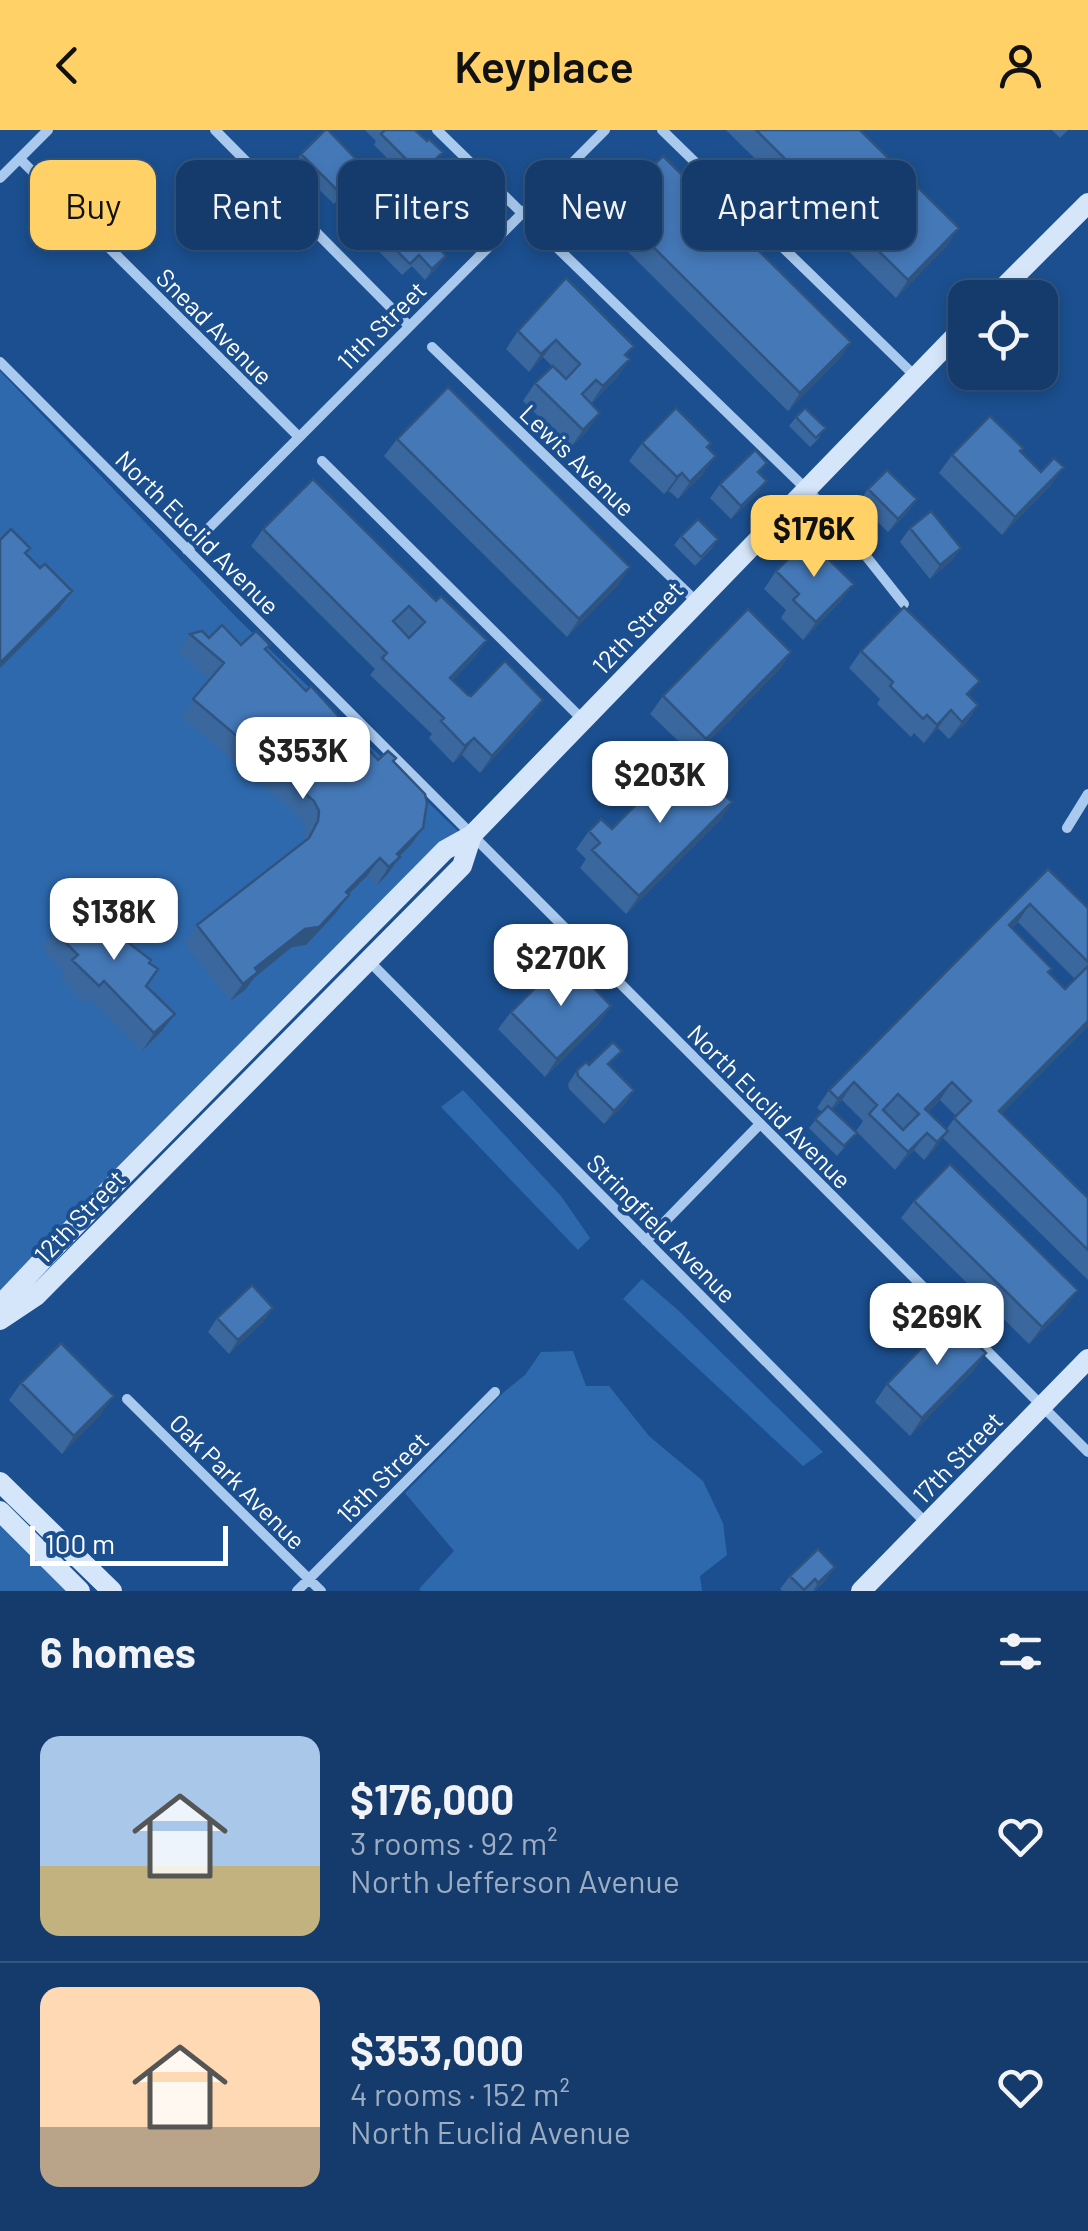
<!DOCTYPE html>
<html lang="en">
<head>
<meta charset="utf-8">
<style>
	:root { --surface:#143b6b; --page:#1d4271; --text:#f1f3f6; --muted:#9dadc1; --line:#33557e; --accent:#ffd166 }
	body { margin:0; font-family:Barlow,sans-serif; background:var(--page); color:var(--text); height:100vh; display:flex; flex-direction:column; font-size:38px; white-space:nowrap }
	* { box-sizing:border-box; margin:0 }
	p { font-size:32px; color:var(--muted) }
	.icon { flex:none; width:55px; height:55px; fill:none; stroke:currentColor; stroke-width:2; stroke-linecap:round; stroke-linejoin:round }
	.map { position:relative; height:1461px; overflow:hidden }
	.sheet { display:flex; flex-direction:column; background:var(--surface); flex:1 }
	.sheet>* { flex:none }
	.guide { position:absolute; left:30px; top:30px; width:1030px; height:90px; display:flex; gap:20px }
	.tools { position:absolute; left:948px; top:150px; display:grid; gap:20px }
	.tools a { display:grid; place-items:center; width:110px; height:110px; border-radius:20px; background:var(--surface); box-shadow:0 5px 15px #0003,0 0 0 2px var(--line); font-size:50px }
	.scale { position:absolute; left:30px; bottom:25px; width:198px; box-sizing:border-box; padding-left:10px; border:5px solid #fff; border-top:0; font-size:28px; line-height:35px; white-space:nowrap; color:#fff; -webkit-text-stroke:8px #1b4f8f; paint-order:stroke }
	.price { position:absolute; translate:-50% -85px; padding:0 22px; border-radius:20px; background:#fff; color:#222; font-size:32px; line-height:65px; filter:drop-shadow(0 2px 5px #0008) }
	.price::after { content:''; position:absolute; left:50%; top:60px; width:30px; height:22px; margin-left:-15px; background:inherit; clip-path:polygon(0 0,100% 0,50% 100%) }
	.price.on { background:var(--accent); color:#111 }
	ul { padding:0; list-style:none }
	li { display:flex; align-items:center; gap:30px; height:250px; padding:0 40px }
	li+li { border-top:2px solid var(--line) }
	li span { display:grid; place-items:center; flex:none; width:280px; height:200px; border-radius:20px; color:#555 }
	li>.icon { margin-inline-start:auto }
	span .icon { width:120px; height:120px; fill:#fffc; stroke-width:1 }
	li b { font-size:42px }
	h2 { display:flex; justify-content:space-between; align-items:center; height:120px; padding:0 40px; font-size:42px }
	.pill { padding:0 35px; border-radius:20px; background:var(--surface); box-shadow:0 5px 15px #0003,0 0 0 2px var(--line); font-size:35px; line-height:90px }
	.pill.on { background:var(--accent); color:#111 }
	header { display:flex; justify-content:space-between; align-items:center; height:130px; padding:0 40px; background:var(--accent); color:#111; font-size:45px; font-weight:600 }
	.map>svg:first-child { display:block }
	.green { fill:#2e69ad }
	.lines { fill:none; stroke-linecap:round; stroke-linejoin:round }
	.street { stroke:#a9c9ee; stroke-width:10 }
	.secondary { stroke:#d6e6fa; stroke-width:20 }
	.wall { fill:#3a679d; fill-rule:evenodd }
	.shaded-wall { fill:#305480 }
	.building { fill:#4478b7; stroke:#305480; stroke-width:2.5; fill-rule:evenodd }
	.labels { text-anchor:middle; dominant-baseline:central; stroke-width:8; stroke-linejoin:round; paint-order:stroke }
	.street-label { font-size:25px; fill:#fff; stroke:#1b4f8f }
</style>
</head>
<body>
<header><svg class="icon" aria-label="back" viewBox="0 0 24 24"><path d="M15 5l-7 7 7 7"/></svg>Keyplace<svg class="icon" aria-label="person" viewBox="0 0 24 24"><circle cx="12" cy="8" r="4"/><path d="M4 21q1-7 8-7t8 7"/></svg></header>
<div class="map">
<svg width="1088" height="1461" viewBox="0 0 1088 1461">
	<rect width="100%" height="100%" fill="#1b4f8f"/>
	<!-- green -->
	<path class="green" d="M0,241L236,487L460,703L0,1163Z
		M463,960L561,1066L590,1108L578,1120L441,977Z
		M642,1149L679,1181L823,1322L803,1336L623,1169Z
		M573,1221L586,1256H609L649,1306L703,1351L723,1393L727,1425L700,1446L702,1461H421L419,1459L454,1421L405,1363L504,1262L525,1245L541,1222Z
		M0,1390L71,1461H0Z"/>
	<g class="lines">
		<!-- street -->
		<path class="street" d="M215,0L409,196
			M437,0L522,83
			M662,0L915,246
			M20,29L298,306
			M0,48L48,0
			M544,105L835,387L904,474
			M432,217L696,471
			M0,232L1088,1322
			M322,331L582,589
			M187,420L605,0
			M1067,698L1088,664
			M369,831L927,1394
			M646,1111L760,994
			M127,1269L321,1461
			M297,1461L495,1262"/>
		<!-- secondary -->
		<path class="secondary" d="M993,168L1088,73
			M0,1175L112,1057L445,720L472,705L965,196
			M0,1190L36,1166L462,736L472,705
			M0,1352L112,1461
			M0,1381L80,1461
			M861,1461L1088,1229"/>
	</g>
	<!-- wall -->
	<path class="wall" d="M365,0H415L435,33L410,57L397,43L399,40L374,15L376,11Z
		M726,0H860L947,116L896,168Z
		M1052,0H1068L1060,8Z
		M301,24L401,76L420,84L413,93L429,109L443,114L440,119L438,137L425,150L412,136L402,145L353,95L359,86L340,67L334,74L293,35Z
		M431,63L493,81L487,90L470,106L445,80L439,86L425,72Z
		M612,76L851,212L839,229L788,281L600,94Z
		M518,201L627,226L630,229L617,247L591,274L588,300L570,318L523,271L535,253L552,236L543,227L529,242L506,219Z
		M796,287L820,307L810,317L789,296Z
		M397,309L630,437L618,455L567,507L384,326Z
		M642,313L708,318L703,344L678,369L669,361L664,364L629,331Z
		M1020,321L1041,342L1051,355L1002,405L939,343L952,325Z
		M760,344L757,364L731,389L710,368L720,354Z
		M868,359L917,369L907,383L888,402L858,373Z
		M910,398L961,418L951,431L930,449L900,412Z
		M263,399L436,471L487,510L475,527L453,550L468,565L543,570L531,587L480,643L462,625L453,633L429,608L432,604L370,545L375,539L251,416Z
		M681,406L718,409L712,418L695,436L674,415Z
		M776,441L841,471L803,510L781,488L786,480L764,459Z
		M190,504L241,515H270L266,520L378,630L394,631L423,698L387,745L377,755L367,746L348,765L336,783L306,815L292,817L254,848L245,860L230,871L184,813L197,795L303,712L306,699L302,689L181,587L210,550L178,521Z
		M861,521L969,566L978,575L966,593L949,609L938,598L924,613L914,603L911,607L877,574L880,569L849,538Z
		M791,522L779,540L694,626L650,584L663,566Z
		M732,672L720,690L626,784L580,738L586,729L576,719L589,701L612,699Z
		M1048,739L1088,778V896L1002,983L1088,1068V1150L943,1008L935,1019L924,1030L914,1020L895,1040L856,1001L863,991L842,970L832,980L857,1003L837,1026L809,998L822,982L817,978L829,960ZM1018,792L1075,849L1065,859L1049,843L1052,839L1012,798ZM940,970L956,986L946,1000L928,982Z
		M54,801L149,833L146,856L162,901L142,921L91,869L86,874L60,848L64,842L42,819Z
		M611,876L599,893L545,947L498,899L511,882Z
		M589,935L610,936L634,960L625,974L604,994L569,959L568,954L577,940Z
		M914,1071L1065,1178L1029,1214L901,1088Z
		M273,1178L264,1191L229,1224L208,1202L217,1188Z
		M986,1223L973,1241L910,1306L875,1272L887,1254Z
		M21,1253L101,1284L62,1324L9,1270Z
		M835,1437L826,1450L814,1461H782L780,1459L790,1446Z"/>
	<!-- shaded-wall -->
	<path class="shaded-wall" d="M443,22L435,33L410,57L418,47Z
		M959,98L947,116L896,168L908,150Z
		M446,126L438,137L425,150L432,139Z
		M556,210L543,227L529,242L541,224Z
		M851,212L839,229L788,281L800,263Z
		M630,229L617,247L590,274L603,256Z
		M600,283L588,300L570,318L583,300Z
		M716,326L703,344L678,369L690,352Z
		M1064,337L1051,355L1002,405L1015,387Z
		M682,343L669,361L664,364L677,347Z
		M767,351L757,364L731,389L741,376Z
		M917,369L907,383L888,402L898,389Z
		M961,418L951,431L930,449L940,435Z
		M630,437L618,455L567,507L579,489Z
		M854,454L841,471L803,510L816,492Z
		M72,461L59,479L0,538V533Z
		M487,510L475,527L438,565L450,548Z
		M791,522L779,540L694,626L706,609Z
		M543,570L531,587L480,643L492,626Z
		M978,575L966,593L949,609L962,592Z
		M951,580L938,598L924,613L937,595Z
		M474,608L462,625L453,633L465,616Z
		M732,672L720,690L626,784L639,766Z
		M423,698L411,715L393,733L400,727L387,745L377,755L397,724Z
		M380,728L367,746L333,780L346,762Z
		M349,765L336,783L306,815L292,817L254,848L245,860L230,871L255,838Z
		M1030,774L1018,792L997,813L1009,795Z
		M611,876L599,893L545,947L557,929Z
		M175,884L162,901L142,921L154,903Z
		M1088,891V896L987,998L999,981Z
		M854,952L842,970L826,986L838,969Z
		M952,952L940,970L913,997L925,979Z
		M634,960L625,974L604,994L614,981Z
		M948,1001L935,1019L924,1030L937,1012Z
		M927,1003L914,1020L895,1040L908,1022Z
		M1078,1160L1065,1178L1029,1214L1042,1197Z
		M273,1178L264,1191L229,1224L238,1210Z
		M986,1223L973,1241L910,1306L922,1288Z
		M114,1266L101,1284L62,1324L74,1306Z
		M835,1437L826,1450L813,1461L818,1453Z"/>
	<!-- building -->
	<path class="building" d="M325,0H328L401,76L407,71L420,84L412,91L429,109L434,105L443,114L439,118L446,126L432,139L419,125L410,134L360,84L368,76L348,56L341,64L301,24Z
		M383,0H415L427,11L429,9L443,22L418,47L404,33L407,30L381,4L384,1Z
		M756,0H860L959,98L908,150Z
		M663,26L851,212L800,263L612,76Z
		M456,39L493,81L476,97L451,71L445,77L431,63Z
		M566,148L634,216L625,225L630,229L603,256L596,250L582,264L600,283L583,300L535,253L553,236L566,249L580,234L556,210L541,224L518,201Z
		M448,257L630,437L579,489L397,309Z
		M676,278L711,313L707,317L716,326L690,352L682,343L677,347L642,313Z
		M805,278L826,298L816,308L796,287Z
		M990,286L1023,318L1020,321L1041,342L1054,328L1064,337L1015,387L952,325Z
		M755,320L767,333L758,342L767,351L741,376L720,354Z
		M887,340L917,369L898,389L868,359Z
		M313,349L436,471L441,466L487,510L450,548L468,565L471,566L505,531L543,570L492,626L474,608L465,616L441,591L444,588L382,528L387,523L263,399ZM409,476L425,492L409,508L393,491Z
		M931,381L961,418L940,435L910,398Z
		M698,389L718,409L701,427L681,406Z
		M11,399L30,418L25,423L40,438L45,434L72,461L0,533V410Z
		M808,409L854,454L816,492L793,470L799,464L776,441Z
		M904,477L980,551L967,564L978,575L962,592L951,580L937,595L927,585L923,589L890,556L893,552L861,521Z
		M748,479L791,522L706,609L663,566Z
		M222,495L241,515L256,501L270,515L265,519L306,561L311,556L378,630L388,621L396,628L393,631L425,664L427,673L423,698L397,724L400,727L389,737L380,728L346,762L349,765L319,797L305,799L255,838L258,842L243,854L197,795L309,708L318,691L319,681L314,671L193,569L224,533L190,504L202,501L209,508Z
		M685,625L732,672L639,766L592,720L600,713L589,701L601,689L612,699Z
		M1048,739L1088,778V832L1030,774L1009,795L1052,839L1048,842L1065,859L1088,836V891L999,981L1088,1068V1120L954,988L971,971L952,952L925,979L948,1001L937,1012L927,1003L908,1022L869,984L877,975L854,952L838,969L829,960ZM898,964L919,984L903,1000L883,980Z
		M84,769L130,814L151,830L149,833L158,839L146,856L175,884L154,903L104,851L99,856L72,830L78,825L54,801Z
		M565,828L611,876L557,929L511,882Z
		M613,912L622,921L608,934L634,960L614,981L578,946L577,940L586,932L589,935Z
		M828,976L857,1003L844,1016L815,989Z
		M950,1034L1078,1160L1042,1197L914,1071Z
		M252,1155L273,1178L238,1210L217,1188Z
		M951,1188L986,1223L922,1288L887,1254Z
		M61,1213L114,1266L74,1306L21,1253Z
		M818,1419L835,1437L818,1453L815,1449L804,1460L790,1446Z"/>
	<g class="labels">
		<!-- street labels -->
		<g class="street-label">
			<text transform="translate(381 195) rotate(-45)">11th Street</text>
			<text transform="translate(215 196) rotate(45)">Snead Avenue</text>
			<text transform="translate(578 330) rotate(44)">Lewis Avenue</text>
			<text transform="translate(198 402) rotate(45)">North Euclid Avenue</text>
			<text transform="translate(637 497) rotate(-46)">12th Street</text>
			<text transform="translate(770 976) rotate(45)">North Euclid Avenue</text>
			<text transform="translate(79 1086) rotate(-46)">12th Street</text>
			<text transform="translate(662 1098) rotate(45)">Stringfield Avenue</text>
			<text transform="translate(957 1327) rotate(-46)">17th Street</text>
			<text transform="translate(382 1347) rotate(-45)">15th Street</text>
			<text transform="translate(238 1351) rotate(45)">Oak Park Avenue</text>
		</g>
	</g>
</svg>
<div class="tools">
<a><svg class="icon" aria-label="locate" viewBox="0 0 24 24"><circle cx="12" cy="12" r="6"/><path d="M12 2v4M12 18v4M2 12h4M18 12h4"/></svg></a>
</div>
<div class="scale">100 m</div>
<b class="price on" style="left:814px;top:450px">$176K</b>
<b class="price" style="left:303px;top:672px">$353K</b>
<b class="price" style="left:660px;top:696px">$203K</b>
<b class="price" style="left:114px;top:833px">$138K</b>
<b class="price" style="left:561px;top:879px">$270K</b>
<b class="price" style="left:937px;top:1238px">$269K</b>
<div class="guide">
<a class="pill on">Buy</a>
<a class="pill">Rent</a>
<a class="pill">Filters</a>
<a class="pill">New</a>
<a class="pill">Apartment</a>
</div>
</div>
<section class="sheet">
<h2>6 homes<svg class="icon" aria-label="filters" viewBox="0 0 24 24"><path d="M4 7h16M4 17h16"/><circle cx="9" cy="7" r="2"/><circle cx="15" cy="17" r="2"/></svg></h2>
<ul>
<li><span style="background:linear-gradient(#a9c7e8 65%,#c2b280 0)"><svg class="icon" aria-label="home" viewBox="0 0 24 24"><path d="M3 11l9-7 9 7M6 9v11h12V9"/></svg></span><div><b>$176,000</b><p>3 rooms · 92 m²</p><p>North Jefferson Avenue</p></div><svg class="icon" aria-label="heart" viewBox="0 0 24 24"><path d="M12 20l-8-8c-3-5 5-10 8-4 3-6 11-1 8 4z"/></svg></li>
<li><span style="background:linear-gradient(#ffd9b3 70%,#b9a48a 0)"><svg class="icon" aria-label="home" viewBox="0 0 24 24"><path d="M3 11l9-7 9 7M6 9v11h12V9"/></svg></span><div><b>$353,000</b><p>4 rooms · 152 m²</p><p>North Euclid Avenue</p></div><svg class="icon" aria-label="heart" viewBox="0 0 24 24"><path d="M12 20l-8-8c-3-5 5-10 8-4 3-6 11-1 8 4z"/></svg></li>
</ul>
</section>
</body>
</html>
